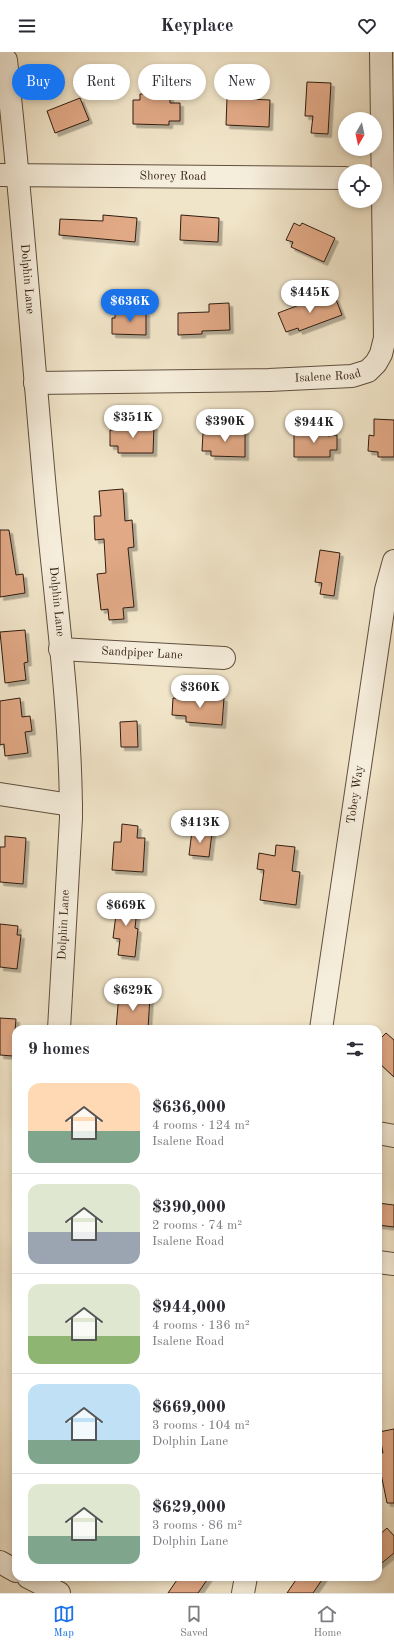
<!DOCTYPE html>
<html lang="en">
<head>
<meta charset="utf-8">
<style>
	:root { --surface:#fff; --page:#f7f7f7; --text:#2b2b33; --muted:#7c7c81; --line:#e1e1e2; --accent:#1a73e8 }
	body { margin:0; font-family:"Old Standard TT",serif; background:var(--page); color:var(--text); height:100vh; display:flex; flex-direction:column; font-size:15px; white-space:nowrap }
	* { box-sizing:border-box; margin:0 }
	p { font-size:13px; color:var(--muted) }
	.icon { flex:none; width:22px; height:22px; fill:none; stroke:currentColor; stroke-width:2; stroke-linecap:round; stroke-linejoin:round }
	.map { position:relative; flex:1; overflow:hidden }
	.details { position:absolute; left:12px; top:973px; width:370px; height:556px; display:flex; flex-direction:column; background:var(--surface); border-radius:12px; box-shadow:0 2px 6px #0003 }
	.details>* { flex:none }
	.banner { position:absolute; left:12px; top:12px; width:370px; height:36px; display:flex; gap:8px }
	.needle { width:26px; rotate:189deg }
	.fabs { position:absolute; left:338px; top:60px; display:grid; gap:8px }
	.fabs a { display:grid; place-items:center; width:44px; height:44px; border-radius:50%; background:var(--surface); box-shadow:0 2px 6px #0003; font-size:20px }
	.price { position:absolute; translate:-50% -34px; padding:0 9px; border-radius:14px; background:#fff; color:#222; font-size:13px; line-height:26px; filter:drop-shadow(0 1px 2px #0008) }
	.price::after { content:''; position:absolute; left:50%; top:24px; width:12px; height:9px; margin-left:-6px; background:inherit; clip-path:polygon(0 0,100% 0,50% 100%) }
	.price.on { background:var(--accent); color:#fff }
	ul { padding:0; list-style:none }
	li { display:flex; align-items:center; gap:12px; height:100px; padding:0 16px }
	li+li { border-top:1px solid var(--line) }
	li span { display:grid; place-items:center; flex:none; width:112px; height:80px; border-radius:12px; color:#555 }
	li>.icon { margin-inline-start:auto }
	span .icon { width:48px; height:48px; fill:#fffc; stroke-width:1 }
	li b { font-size:17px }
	h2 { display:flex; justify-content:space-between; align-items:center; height:48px; padding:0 16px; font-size:17px }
	.pill { padding:0 14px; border-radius:18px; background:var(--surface); box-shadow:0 2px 6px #0003; font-size:14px; line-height:36px }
	.pill.on { background:var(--accent); color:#fff }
	header { display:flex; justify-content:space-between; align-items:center; height:52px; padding:0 16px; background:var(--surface); font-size:18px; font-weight:700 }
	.tabs { display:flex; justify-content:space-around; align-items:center; height:56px; border-top:1px solid var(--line); background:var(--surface); font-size:11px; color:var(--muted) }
	.tabs a { display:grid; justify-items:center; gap:2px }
	.tabs .on { color:var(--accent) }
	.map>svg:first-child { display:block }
	.building { fill:#e1a986; stroke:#301d10; filter:url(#shadow) }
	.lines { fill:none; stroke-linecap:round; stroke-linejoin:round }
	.minor-casing { stroke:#604f3e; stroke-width:24 }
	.minor { stroke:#f6eedc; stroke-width:22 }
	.labels { text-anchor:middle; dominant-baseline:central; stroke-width:4; stroke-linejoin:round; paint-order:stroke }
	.street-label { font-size:12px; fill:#301d10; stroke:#f6eedc }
</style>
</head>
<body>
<header><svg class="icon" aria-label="menu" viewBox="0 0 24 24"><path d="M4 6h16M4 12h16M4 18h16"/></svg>Keyplace<svg class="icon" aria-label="heart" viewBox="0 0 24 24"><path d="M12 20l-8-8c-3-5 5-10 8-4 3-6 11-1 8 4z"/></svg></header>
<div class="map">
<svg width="394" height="1541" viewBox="0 0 394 1541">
	<defs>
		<filter id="shadow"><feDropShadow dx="3.5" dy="3.5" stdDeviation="0" flood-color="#0004"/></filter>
	</defs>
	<rect width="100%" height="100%" fill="#f1e5c9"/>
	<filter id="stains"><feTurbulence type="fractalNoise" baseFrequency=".005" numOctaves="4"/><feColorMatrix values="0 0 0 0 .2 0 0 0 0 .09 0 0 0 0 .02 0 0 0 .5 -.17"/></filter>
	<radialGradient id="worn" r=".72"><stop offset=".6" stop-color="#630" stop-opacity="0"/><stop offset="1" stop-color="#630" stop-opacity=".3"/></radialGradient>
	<!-- building -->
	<path class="building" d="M307,30L331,31L328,82L311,81L313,64H305Z
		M154,34L170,35V51H180V69H169V73L133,72V48H140V42H154Z
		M80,46L89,68L55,81L47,59Z
		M227,46L270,48L269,75L226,73Z
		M103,163L137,166L135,190L59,183L60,167L103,169Z
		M181,163L219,166L218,190L180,188Z
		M294,171L300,174L302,171L335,186L324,210L291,195L293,190L286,188Z
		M323,244L325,249L335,245L342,263L299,279L298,276L286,280L278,261Z
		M229,251L230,278L202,279V282L178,283V261L209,260V252Z
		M115,260H146V283L112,282V266H115Z
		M374,367L394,368V405H378V400L368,399L369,383L374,384Z
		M120,373L154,374L153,401H118V394H110V378H120Z
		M212,377L245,378V405L211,404V399H202L203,381H212Z
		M294,380H328V384L337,383V398H330V405H294Z
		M123,437L125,469L132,468L134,495L128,496L134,555L123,556L124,567L109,568L108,557L101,558L97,522L106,521L104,487L95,488L94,464H101L99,439Z
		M0,478H9L16,523L23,522L25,541L0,545Z
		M320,498L340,501L334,544L320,542L322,531L315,530Z
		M25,578L28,610L24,611L26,628L5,631L0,580Z
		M186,643L224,646L222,673L186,670V664L172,663L173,646L186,647Z
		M20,646L22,665L30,664L32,679L25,680L28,701L5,704L4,692L0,693V649Z
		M137,669L138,695H121L120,670Z
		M122,772L138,774L137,786H145L143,820L112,818L114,790H121Z
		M192,779L212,781L209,805L189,803Z
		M5,784L26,786L23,832L0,830V795H5Z
		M276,793L295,795L292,819L300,820L296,853L260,848L264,818L257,817L259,801L275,804Z
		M118,847L138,849L135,876L138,877L135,905L118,903L120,887L113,886Z
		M0,872L18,874L17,883H21L17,917L0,915Z
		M119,942L150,944L148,977H116Z
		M0,966L16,967L13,1004L0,1003Z
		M386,981L394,988V1025L378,1010V989Z
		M378,1151L394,1153V1175L378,1173Z
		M394,1377V1451H387L378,1407V1402L383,1401L379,1380Z
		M387,1476L394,1484V1501L378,1514V1484Z
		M179,1525H209L198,1541H168Z
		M298,1525H324L313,1541H287Z"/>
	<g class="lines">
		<!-- minor casing -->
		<g class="minor-casing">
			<g id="minor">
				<path id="s1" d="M6,8C22,151 32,295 45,438C55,546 71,658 71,766L59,977"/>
				<path id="s2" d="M0,123L345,126"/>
				<path id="s3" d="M35,331L269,328L352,324L368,319L376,311L381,302L385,286L381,0"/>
				<path id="s4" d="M60,597L224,606"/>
				<path d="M0,742L71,753"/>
				<path id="s5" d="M321,977L386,538L394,509"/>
				<path d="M378,1081L394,1084"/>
				<path d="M378,1210L394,1212"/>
				<path d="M0,1510L16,1519"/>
				<path d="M28,1525L59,1541"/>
				<path d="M243,1541L246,1525"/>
			</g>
		</g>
		<!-- minor -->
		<use href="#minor" class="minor"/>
	</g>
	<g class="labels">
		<!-- street labels -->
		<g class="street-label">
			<text stroke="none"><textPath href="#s2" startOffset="173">Shorey Road</textPath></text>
			<text stroke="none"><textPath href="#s1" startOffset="220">Dolphin Lane</textPath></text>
			<text stroke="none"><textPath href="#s3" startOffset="293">Isalene Road</textPath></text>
			<text stroke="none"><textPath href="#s1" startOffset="544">Dolphin Lane</textPath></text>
			<text stroke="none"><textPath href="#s4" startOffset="82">Sandpiper Lane</textPath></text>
			<text stroke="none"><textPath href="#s5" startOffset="237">Tobey Way</textPath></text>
			<text transform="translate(64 873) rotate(-87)">Dolphin Lane</text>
		</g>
	</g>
	<rect width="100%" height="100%" filter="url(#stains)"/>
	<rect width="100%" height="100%" fill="url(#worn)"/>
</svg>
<div class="fabs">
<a><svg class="needle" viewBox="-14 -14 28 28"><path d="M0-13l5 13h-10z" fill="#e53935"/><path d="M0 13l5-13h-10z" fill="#7c7c81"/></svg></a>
<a><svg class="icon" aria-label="locate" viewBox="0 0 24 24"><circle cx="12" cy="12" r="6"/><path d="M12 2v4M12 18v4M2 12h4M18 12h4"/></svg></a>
</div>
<b class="price" style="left:310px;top:262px">$445K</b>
<b class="price on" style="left:130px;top:271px">$636K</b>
<b class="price" style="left:133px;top:387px">$351K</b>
<b class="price" style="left:225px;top:391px">$390K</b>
<b class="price" style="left:314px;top:392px">$944K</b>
<b class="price" style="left:200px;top:657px">$360K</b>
<b class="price" style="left:200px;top:792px">$413K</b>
<b class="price" style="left:126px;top:875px">$669K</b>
<b class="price" style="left:133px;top:960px">$629K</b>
<div class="banner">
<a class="pill on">Buy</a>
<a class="pill">Rent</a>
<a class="pill">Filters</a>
<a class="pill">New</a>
</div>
<section class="details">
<h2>9 homes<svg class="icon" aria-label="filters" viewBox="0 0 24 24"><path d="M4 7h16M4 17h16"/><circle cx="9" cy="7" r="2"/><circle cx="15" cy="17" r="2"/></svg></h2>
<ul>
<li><span style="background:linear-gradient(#ffd9b3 60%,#7fa58c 0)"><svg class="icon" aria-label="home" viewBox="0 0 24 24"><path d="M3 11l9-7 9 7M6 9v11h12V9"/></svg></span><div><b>$636,000</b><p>4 rooms · 124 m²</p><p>Isalene Road</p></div></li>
<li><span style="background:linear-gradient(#dfe7d0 60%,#9aa5b1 0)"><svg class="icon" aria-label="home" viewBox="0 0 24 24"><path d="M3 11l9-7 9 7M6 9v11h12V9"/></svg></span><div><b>$390,000</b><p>2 rooms · 74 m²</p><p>Isalene Road</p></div></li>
<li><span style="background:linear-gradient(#dfe7d0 65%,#8fb573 0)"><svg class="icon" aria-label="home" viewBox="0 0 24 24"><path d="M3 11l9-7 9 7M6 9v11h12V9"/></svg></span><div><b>$944,000</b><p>4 rooms · 136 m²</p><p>Isalene Road</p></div></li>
<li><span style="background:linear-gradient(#bfe0f5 70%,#7fa58c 0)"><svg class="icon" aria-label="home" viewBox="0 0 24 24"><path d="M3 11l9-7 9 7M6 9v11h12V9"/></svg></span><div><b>$669,000</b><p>3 rooms · 104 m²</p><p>Dolphin Lane</p></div></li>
<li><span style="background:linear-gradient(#dfe7d0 65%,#7fa58c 0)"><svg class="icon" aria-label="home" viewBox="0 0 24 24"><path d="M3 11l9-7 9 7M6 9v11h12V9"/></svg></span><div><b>$629,000</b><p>3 rooms · 86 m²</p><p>Dolphin Lane</p></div></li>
</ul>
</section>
</div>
<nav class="tabs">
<a class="on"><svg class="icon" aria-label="map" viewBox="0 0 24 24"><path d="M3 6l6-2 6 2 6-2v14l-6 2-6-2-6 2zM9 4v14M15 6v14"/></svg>Map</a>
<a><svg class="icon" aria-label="saved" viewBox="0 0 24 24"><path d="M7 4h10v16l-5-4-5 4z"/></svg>Saved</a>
<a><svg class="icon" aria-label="home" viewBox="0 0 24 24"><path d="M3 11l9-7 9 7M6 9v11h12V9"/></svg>Home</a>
</nav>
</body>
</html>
